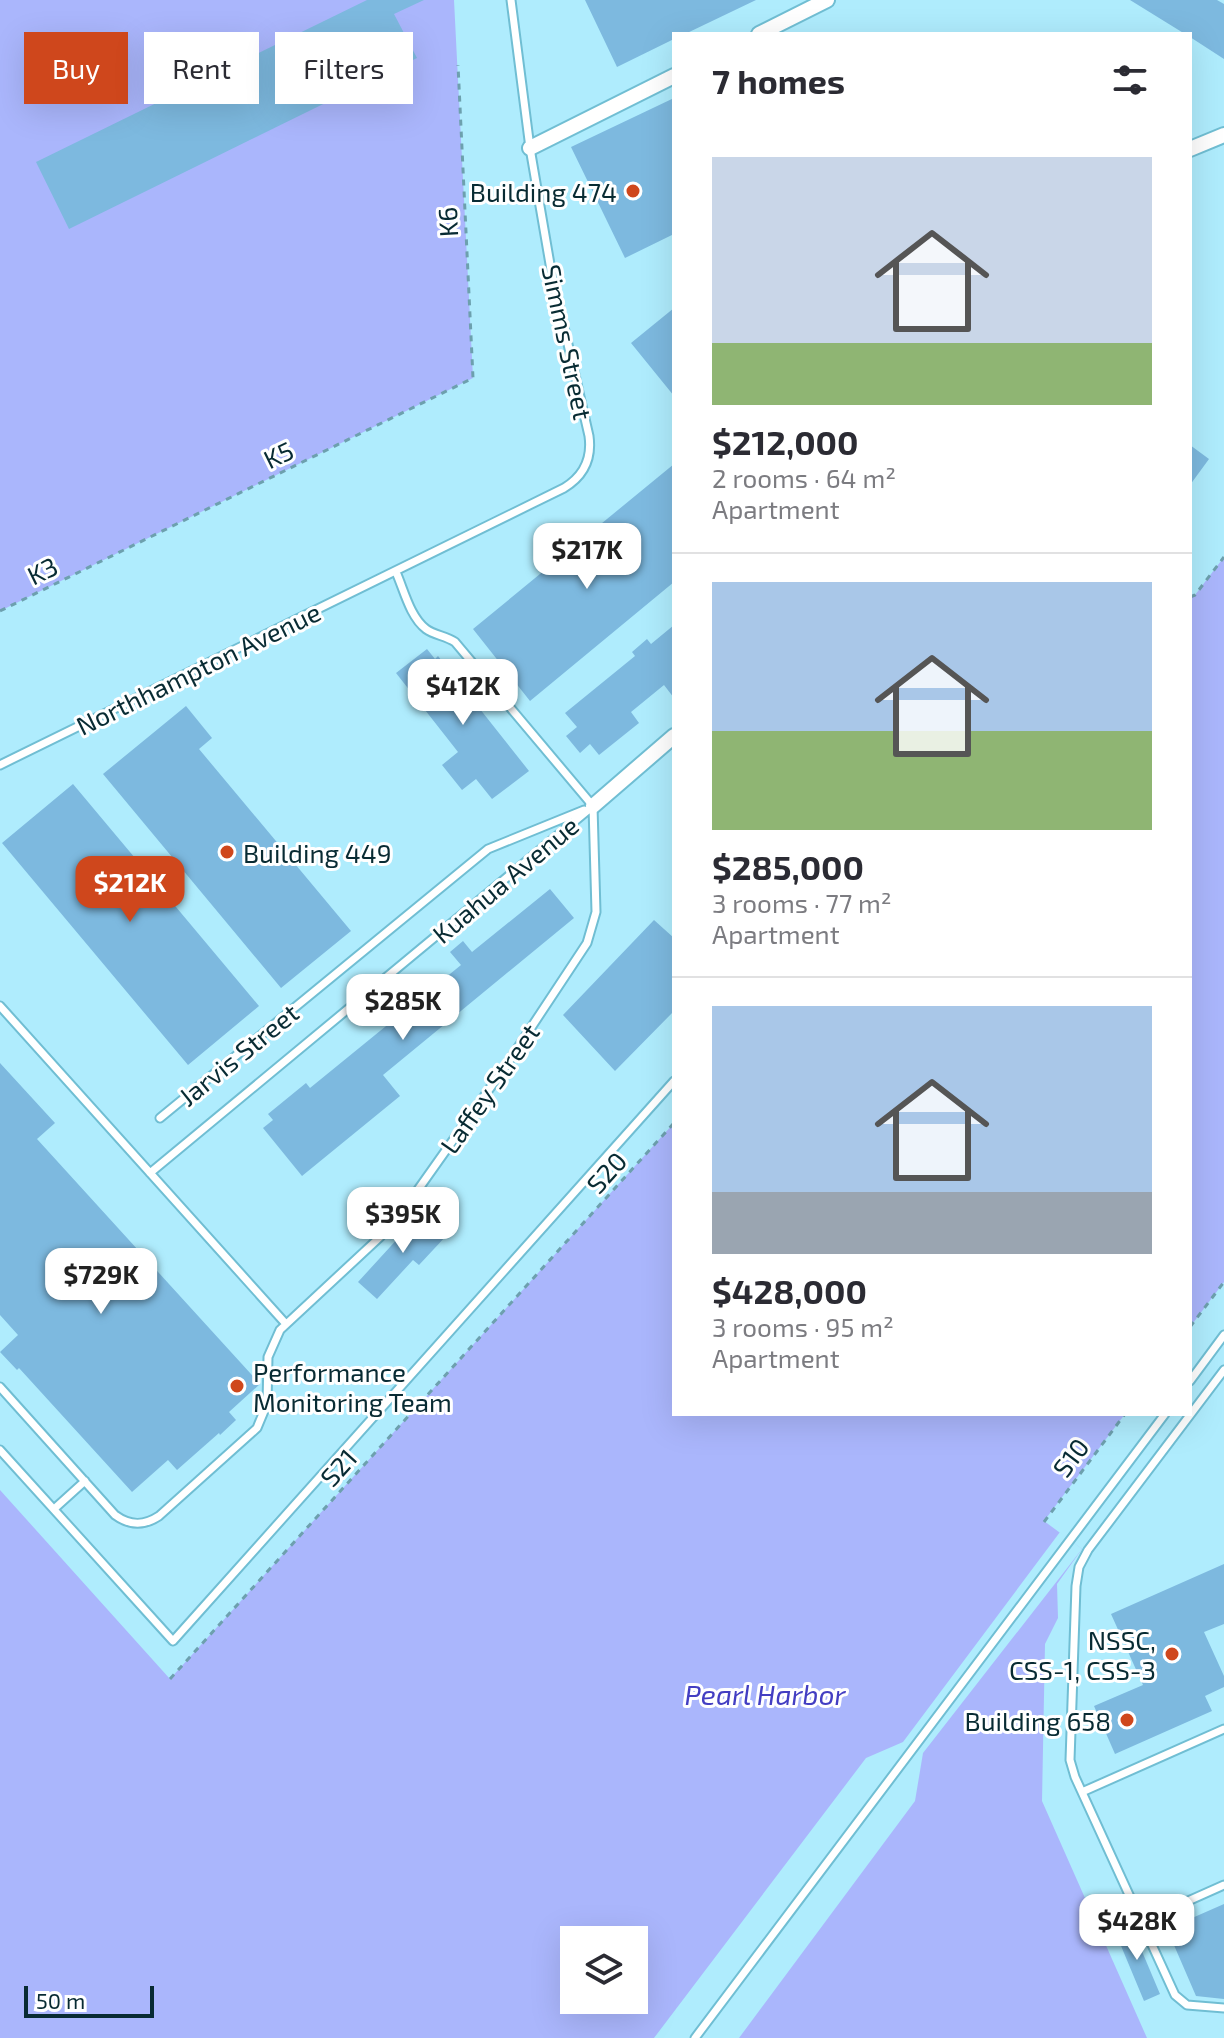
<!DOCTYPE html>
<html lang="en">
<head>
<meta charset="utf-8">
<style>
	:root { --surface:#fff; --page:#f7f7f7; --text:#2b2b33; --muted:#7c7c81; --line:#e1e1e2; --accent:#cf471c }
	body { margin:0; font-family:"Exo 2",sans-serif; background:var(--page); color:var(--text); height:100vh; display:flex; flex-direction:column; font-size:30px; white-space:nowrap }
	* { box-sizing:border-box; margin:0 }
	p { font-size:26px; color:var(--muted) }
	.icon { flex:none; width:44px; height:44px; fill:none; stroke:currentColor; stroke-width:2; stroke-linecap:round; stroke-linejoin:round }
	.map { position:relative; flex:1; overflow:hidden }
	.panel { position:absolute; left:672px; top:32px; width:520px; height:1384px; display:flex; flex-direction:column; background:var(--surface); border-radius:0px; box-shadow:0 8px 32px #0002 }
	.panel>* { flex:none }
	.guide { position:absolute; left:24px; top:32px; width:528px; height:72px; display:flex; gap:16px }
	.buttons { position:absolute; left:560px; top:1926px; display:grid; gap:16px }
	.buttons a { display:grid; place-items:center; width:88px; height:88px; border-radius:0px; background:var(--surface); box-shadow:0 8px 32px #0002; font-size:40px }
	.scale { position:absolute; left:24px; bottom:20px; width:130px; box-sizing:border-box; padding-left:8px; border:4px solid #082b33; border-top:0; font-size:22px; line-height:28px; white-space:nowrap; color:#082b33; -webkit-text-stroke:6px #fff; paint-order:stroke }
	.price { position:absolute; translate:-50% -68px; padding:0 18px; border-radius:16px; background:#fff; color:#222; font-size:26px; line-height:52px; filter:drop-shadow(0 2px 4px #0008) }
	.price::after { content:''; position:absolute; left:50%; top:48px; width:24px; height:18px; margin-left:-12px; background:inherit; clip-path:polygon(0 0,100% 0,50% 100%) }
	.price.on { background:var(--accent); color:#fff }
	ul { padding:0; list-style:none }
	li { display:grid; align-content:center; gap:16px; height:424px; padding:0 40px }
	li+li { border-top:2px solid var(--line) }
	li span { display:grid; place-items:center; height:248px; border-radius:0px; color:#555 }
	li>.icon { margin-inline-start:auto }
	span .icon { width:144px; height:144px; fill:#fffc; stroke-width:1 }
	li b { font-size:34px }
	h2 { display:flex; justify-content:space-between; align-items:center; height:96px; padding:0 40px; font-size:34px }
	.chip { padding:0 28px; border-radius:0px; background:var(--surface); box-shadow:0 8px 32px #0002; font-size:28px; line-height:72px }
	.chip.on { background:var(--accent); color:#fff }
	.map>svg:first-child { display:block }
	.water { fill:#aab6fc; fill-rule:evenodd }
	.pier { fill:#afecfd }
	.building { fill:#7db9df }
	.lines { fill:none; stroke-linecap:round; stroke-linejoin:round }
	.service-casing { stroke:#70bed3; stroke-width:11 }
	.minor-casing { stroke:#70bed3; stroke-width:18 }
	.path { stroke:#6da0ae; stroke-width:3; stroke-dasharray:6 6; stroke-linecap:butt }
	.service { stroke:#fff; stroke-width:7 }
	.minor { stroke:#fff; stroke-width:14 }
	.poi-dot { fill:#cf471c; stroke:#fff; stroke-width:3 }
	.labels { text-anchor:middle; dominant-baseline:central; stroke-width:6; stroke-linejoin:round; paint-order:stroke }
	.poi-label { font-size:26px; fill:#082b33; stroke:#fff; text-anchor:end }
	.street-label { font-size:26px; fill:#082b33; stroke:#fff }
	.water-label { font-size:28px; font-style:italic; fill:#433ec2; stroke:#fff }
</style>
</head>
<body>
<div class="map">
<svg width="1224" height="2038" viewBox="0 0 1224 2038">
	<rect width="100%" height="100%" fill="#afecfd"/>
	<!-- water -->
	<path class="water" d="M0,0H454L473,378L0,611Z
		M1224,557V1282L1190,1327V597L1195,595Z
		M674,1123V1414H1125L1044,1521L1082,1549L1057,1584L1058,1618L1045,1644L1042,1801L1147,2038H0V1490L170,1679ZM574,1940H634V2000H574Z"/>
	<!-- pier -->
	<path class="pier" d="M1060,1532L1082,1549L923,1753L915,1801L739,2038H654L866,1758L903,1742Z"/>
	<!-- building -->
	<path class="building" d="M367,0H424L394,14L417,58L69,229L36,162Z
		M585,0H756L685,34H674V39L617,67Z
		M1130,0H1217L1224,4V59L1190,37V34H1185Z
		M674,98V234L625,258L571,147Z
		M674,308V396L631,343Z
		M1190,445L1209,459L1190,485Z
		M674,464V582L530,701L473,629Z
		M674,625V698L664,685L631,712L639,723L599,755L590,744L580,753L566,736L577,727L565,713L635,656L632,652L647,639L651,644Z
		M427,649L435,659L438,656L529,771L492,799L476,779L462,790L442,765L458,752L396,673Z
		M186,706L212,738L199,749L351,931L281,988L103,774Z
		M73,784L259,1006L188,1065L2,843Z
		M550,889L574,918L383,1075L400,1096L302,1176L263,1128L273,1120L268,1114L306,1083L310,1088L461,965L450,952L463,941L472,952Z
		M654,920L674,938V1011L615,1071L563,1015Z
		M0,1063L55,1123L37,1139L260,1384L229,1412L236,1420L220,1435L219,1433L177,1470L168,1460L132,1492L19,1368L17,1370L0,1352L18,1335L0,1315Z
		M422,1212L447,1235L419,1265L413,1260L377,1299L358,1282Z
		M1224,1564V1624L1204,1632L1224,1676V1687L1205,1696L1212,1711L1115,1754L1094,1706L1143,1685L1111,1614Z
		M1224,1904V1999L1196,1996L1167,1929Z
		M1130,1923L1160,1994L1144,2001L1114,1929Z"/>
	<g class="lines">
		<!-- service casing -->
		<g class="service-casing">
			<path id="service" d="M396,572C404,590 410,617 426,629C434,635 446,636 455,642L593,806
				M0,765L564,488C584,476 592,458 589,436L551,270L530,148L511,0
				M0,1006L286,1324
				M160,1118L488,849L584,810
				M150,1173L593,806
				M1224,1370L1088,1550L1079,1567L1076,1586L1070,1760L1075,1777L1175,1995L1187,2005L1224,2008
				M1190,1381L1224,1335
				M0,1387L115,1515C130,1526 144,1526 159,1516L257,1428L267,1404L268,1357L280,1330L380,1237L410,1201L507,1064L587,943L596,912L593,806
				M0,1450L173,1641L674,1081
				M54,1509L85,1481
				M1082,1792L1224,1729
				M1141,1922L1224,1885
				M695,2038L1165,1414"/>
		</g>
		<!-- minor casing -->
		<g class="minor-casing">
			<path id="minor" d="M759,34L827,0
				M530,148L674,76
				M1190,149L1224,135
				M593,806L674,736"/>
		</g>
		<!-- path -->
		<path class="path" d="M1190,597L1195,595L1224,557
			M0,611L473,378L458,65
			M1190,1327L1224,1282
			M1044,1522L1125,1414
			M170,1679L674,1123"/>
		<!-- service -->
		<use href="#service" class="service"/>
		<!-- minor -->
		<use href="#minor" class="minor"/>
	</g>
	<!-- markers -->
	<g class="poi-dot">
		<circle cx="633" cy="191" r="8"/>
		<circle cx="227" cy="852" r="8"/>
		<circle cx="237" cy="1386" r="8"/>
		<circle cx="1172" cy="1654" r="8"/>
		<circle cx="1127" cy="1720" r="8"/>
	</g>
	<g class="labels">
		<!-- poi labels -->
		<g class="poi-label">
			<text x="617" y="191">Building 474</text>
			<text x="243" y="852" text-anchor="start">Building 449</text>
			<text x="253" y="1371" text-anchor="start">Performance<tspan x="253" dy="30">Monitoring Team</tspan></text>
			<text x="1156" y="1639">NSSC,<tspan x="1156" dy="30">CSS-1, CSS-3</tspan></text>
			<text x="1111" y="1720">Building 658</text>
		</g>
		<!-- street labels -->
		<g class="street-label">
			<text transform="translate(447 222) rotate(-93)">K6</text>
			<text transform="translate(568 342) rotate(78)">Simms Street</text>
			<text transform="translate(278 454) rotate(-26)">K5</text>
			<text transform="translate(42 570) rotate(-26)">K3</text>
			<text transform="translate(198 668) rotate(-26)">Northhampton Avenue</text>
			<text transform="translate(505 879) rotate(-40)">Kuahua Avenue</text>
			<text transform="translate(238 1054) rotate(-39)">Jarvis Street</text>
			<text transform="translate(489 1088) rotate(-55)">Laffey Street</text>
			<text transform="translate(606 1172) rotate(-48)">S20</text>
			<text transform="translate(1070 1457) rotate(-53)">S10</text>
			<text transform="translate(338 1467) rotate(-48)">S21</text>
		</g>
		<!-- water labels -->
		<g class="water-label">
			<text x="765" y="1694">Pearl Harbor</text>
		</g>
	</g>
</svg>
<div class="buttons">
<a><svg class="icon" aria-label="layers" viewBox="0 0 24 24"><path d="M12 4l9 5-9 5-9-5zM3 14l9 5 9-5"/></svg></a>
</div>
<div class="scale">50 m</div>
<b class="price" style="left:587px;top:591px">$217K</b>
<b class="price" style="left:463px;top:727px">$412K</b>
<b class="price on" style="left:130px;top:924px">$212K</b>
<b class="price" style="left:403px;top:1042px">$285K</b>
<b class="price" style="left:403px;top:1255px">$395K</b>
<b class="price" style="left:101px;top:1316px">$729K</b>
<b class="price" style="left:1137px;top:1962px">$428K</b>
<div class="guide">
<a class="chip on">Buy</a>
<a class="chip">Rent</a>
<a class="chip">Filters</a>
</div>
<section class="panel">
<h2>7 homes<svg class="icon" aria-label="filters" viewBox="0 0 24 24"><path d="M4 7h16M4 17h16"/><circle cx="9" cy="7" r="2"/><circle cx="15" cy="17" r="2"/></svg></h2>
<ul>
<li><span style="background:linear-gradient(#c9d6e8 75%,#8fb573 0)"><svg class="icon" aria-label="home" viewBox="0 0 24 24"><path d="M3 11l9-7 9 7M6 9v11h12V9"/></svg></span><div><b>$212,000</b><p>2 rooms · 64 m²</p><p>Apartment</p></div></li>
<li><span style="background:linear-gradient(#a9c7e8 60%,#8fb573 0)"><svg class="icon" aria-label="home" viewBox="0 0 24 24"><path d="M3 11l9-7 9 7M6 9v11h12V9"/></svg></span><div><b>$285,000</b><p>3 rooms · 77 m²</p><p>Apartment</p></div></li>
<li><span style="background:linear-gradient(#a9c7e8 75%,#9aa5b1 0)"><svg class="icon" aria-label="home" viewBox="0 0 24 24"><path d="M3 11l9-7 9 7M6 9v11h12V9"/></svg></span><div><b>$428,000</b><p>3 rooms · 95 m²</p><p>Apartment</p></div></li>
</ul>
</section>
</div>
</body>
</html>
